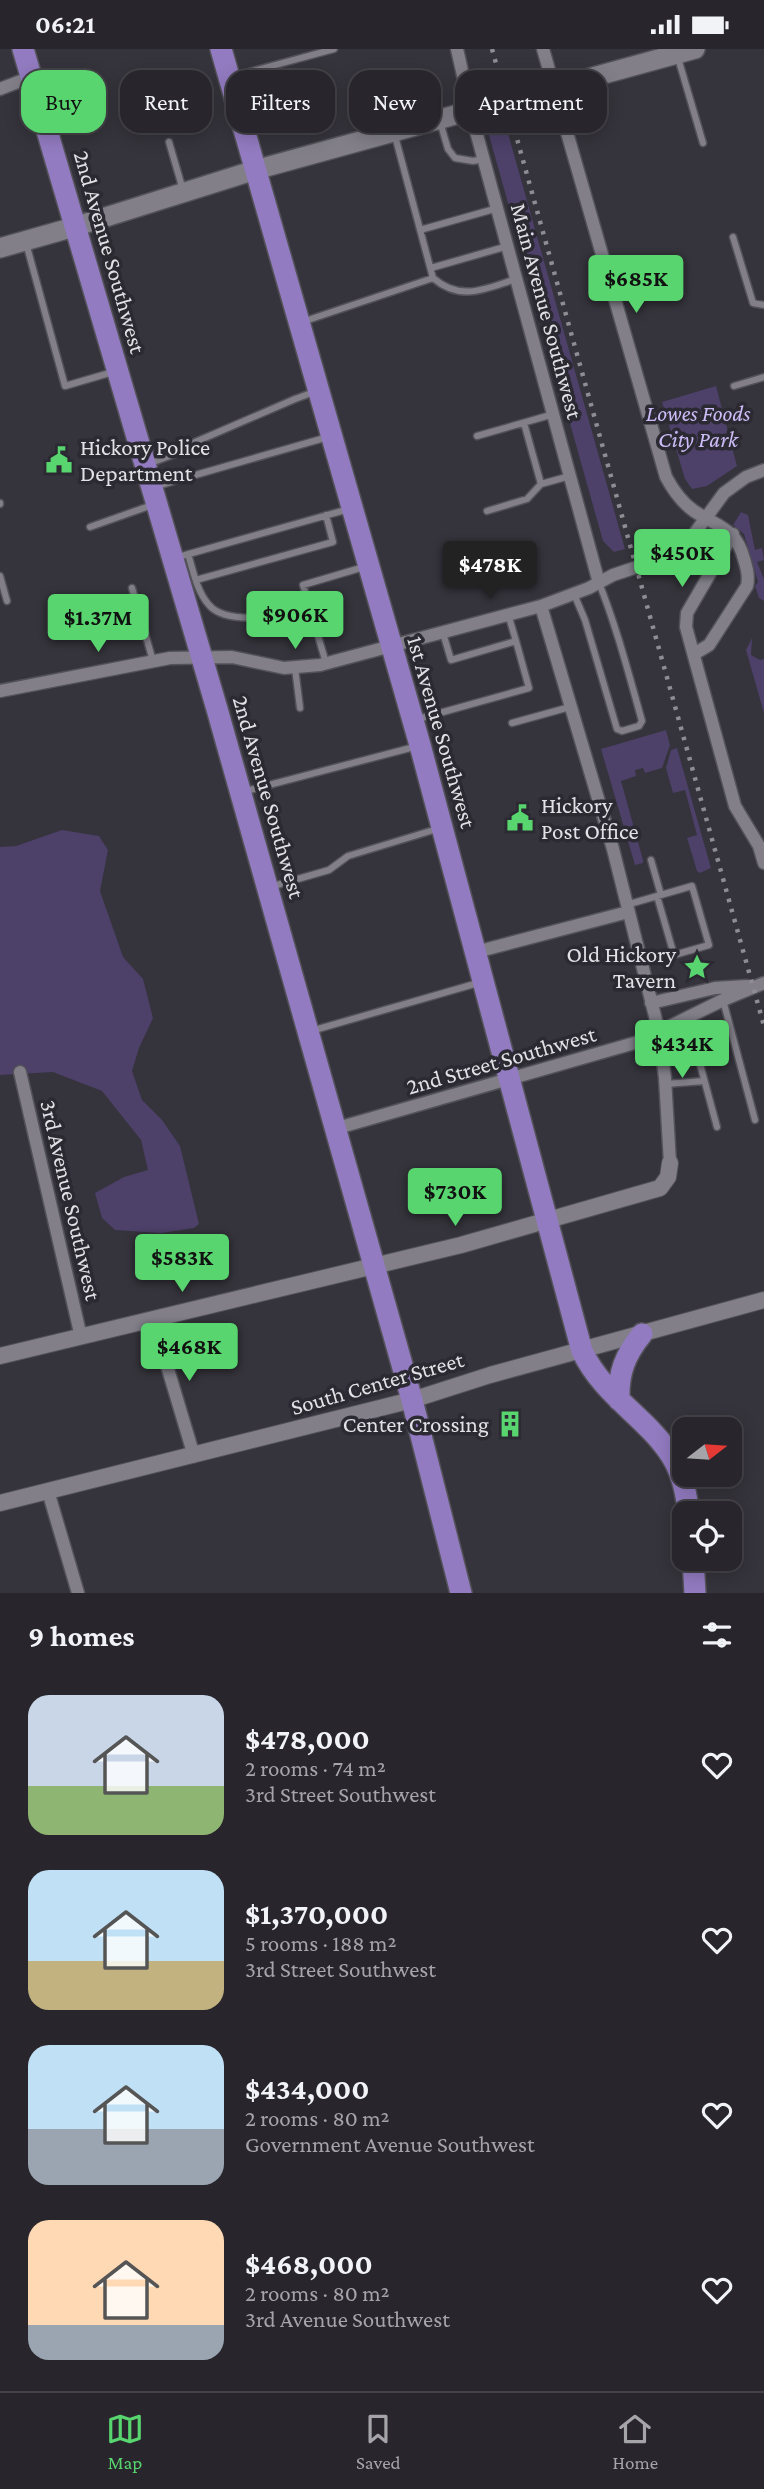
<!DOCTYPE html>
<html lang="en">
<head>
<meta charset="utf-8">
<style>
	:root { --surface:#28262c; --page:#302e34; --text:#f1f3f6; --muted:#a5a5a9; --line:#444348; --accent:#58d56f }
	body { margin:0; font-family:"Crimson Pro",serif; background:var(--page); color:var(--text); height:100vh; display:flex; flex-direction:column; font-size:26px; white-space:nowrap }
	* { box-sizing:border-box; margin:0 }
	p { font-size:23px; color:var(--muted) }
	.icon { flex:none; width:38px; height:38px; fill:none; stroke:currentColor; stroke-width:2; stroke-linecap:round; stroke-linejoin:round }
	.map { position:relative; height:1544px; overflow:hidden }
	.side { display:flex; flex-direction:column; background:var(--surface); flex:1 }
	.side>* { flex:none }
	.guide { position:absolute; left:21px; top:21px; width:723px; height:63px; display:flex; gap:14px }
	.needle { width:46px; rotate:73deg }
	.fabs { position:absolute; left:672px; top:1368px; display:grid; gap:14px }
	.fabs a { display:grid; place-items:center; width:70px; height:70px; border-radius:14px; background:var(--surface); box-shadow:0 4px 18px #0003,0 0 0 2px var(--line); font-size:35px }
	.price { position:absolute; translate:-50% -60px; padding:0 16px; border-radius:7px; background:var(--accent); color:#111; font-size:23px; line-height:46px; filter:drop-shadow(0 2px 4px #0008) }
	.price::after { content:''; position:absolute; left:50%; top:42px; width:21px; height:16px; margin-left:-10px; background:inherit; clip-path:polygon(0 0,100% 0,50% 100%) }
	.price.selected { background:#222; color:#fff }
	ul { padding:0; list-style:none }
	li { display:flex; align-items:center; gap:21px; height:175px; padding:0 28px }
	li span { display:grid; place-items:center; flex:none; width:196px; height:140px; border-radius:21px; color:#555 }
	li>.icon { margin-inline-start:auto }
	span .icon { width:84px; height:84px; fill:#fffc; stroke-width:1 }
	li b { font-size:30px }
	h2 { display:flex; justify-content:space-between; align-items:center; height:84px; padding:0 28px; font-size:30px }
	.chip { padding:0 24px; border-radius:21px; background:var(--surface); box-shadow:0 4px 18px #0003,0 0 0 2px var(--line); font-size:24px; line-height:63px }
	.chip.selected { background:var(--accent); color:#111 }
	.status { display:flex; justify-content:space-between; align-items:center; height:49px; padding:0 35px; background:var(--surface); direction:ltr }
	.status svg { height:19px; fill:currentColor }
	.tab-bar { display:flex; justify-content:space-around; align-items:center; height:98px; border-top:2px solid var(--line); background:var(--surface); font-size:19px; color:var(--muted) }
	.tab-bar a { display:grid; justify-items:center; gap:4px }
	.tab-bar .selected { color:var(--accent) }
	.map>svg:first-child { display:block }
	.green { fill:#4d4069 }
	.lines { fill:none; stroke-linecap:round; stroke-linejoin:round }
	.service-casing { stroke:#535259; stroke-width:9 }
	.minor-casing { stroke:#535259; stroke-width:15 }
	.tertiary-casing { stroke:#535259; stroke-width:18 }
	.secondary-casing { stroke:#535259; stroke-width:22 }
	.primary-casing { stroke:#535259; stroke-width:24 }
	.service { stroke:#827f89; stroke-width:6 }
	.minor { stroke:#827f89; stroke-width:12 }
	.tertiary { stroke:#827f89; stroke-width:16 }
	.secondary { stroke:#827f89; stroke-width:19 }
	.primary { stroke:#927bc0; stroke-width:21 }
	.rail { stroke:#8f8d94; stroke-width:4.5; stroke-dasharray:3.5 7; stroke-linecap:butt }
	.labels { text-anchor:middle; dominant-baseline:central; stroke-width:7; stroke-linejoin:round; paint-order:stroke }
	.street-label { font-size:23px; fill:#e2e1e6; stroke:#2b2931 }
	.park-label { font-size:23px; font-style:italic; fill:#ccbcf7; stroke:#2b2931 }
	.poi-label { font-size:23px; fill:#e2e1e6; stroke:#2b2931; text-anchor:start }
</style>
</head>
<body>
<div class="status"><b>06:21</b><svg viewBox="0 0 49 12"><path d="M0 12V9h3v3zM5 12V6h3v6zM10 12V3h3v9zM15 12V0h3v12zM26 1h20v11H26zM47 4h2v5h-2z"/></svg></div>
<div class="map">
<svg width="764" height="1544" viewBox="0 0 764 1544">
	<rect width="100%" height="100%" fill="#35333b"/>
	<!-- green -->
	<path class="green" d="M504,70L625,500L614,503L603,492L487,79Z
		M716,337L737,417L707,437L692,440L685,430L662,353Z
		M741,463L748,466L755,501L762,499L764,511L757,513L764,530V552L759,549L755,537L758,533L744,485L733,476Z
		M752,589L751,606L760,611L764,610V664L746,601Z
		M666,681L670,696L662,719L645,724L643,719L635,721L636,727L621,732L643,811V814L635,816L601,700Z
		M677,699L711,819L700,824L697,822L687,789L697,786L685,741L673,744L666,719L671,701Z
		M62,781L99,787L108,801L100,842L123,908L143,930L153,969L139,999L132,1022L142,1051L162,1071L180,1097L199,1175L194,1179L161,1184L115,1181L102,1169L95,1144L124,1128L148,1121L141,1091L102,1042L53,1023L0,1026V798L16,797Z"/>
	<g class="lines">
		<!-- service casing -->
		<g class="service-casing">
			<path id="service" d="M678,9L703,94
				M231,28L334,0
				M440,73L448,100L455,109L473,112L484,110
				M169,93L183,141
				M420,181L498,159
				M733,188L753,254L764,256
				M26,194L65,337L113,323
				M431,219L508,197
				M433,229C461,253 485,240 516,230
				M302,273L433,229L395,87
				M734,337L764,328
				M524,374L541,435
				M477,387L554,365
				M148,415L175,405L186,397L295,350L314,343
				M157,437L328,388
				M0,454V455
				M487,462L527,450L541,435L570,427
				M90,478L155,455
				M188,505C193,521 197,543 209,556C225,575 272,568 294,564
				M178,508L349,460
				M0,527L7,552
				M196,531L333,493L326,466
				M132,539L153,612
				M574,545L585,571L617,680L622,682L639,677L642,672C629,626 617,579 599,534
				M443,584L451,611L516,592L508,565
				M326,614L303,536L364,518
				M295,619L300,659
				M418,670L529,639L516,592
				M512,674L570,658
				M246,742L418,697
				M651,811L661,846
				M270,838L329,821L348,807L437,780
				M626,856L692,837L709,896L674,906L657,847
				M723,951L755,1071
				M311,982L478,934
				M697,1004L717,1078
				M666,1035L704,1032"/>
		</g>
		<!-- minor casing -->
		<g class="minor-casing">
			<path id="minor" d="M457,0L474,75L599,534
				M543,0L666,428C673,441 681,453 694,462C718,478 736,479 744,510C747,520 749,527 747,537L709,596L694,605
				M0,40L31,28
				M733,485L687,564L686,578L735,757L759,797L764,814
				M541,557L613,800L659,983L665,1029L670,1114
				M0,642L170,609L232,608L284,619L320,616L541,557L589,539L613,526L670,507L689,492L724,444L746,428L764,421
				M476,903L628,863
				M651,954L715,939L747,937
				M20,1023L81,1288
				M334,1080L638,993L723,951L764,934
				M153,1270L194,1407
				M48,1442L78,1544"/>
		</g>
		<!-- tertiary casing -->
		<g class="tertiary-casing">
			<path id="tertiary" d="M0,1307L461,1196L660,1139L668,1128L670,1114
				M0,1454L412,1351L490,1326L764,1251"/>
		</g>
		<!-- secondary casing -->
		<g class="secondary-casing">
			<path id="secondary" d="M0,199L74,178L255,121L695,0"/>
		</g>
		<!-- primary casing -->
		<g class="primary-casing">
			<path id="primary" d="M23,0L217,660L412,1351L461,1544
				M221,0L420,696L582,1302C604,1348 647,1368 672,1408C683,1426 686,1445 689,1465
				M619,1351C618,1324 625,1306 642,1285
				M693,1510L695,1544"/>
		</g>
		<!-- service -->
		<use href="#service" class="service"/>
		<!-- minor -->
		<use href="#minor" class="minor"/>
		<!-- tertiary -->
		<use href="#tertiary" class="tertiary"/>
		<!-- secondary -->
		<use href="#secondary" class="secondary"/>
		<!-- primary -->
		<use href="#primary" class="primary"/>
		<!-- rail -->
		<path class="rail" d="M492,0L764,977"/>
	</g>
	<!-- icons -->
	<defs>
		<g id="civic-bare" transform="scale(2.1)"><path d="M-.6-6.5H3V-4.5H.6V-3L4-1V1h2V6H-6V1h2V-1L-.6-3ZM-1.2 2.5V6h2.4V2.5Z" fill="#58d56f" stroke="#2b2931" stroke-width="2.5" paint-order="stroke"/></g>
		<g id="sight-bare" transform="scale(2.1)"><path d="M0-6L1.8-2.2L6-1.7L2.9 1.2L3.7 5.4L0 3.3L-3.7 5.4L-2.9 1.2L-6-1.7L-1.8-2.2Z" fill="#58d56f" stroke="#2b2931" stroke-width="2.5" paint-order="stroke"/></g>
		<g id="building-bare" transform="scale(2.1)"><path d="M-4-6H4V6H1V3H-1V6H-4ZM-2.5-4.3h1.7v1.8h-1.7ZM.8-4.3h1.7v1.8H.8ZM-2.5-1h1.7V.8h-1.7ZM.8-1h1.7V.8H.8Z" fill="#58d56f" stroke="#2b2931" stroke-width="2.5" paint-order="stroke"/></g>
	</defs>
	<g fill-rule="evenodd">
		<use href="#civic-bare" x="59" y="411"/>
		<use href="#civic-bare" x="520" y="769"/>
		<use href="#sight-bare" x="697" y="918"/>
		<use href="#building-bare" x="510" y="1375"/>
	</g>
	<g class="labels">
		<!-- street labels -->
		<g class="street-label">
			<text transform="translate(110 203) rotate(74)">2nd Avenue Southwest</text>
			<text transform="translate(547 262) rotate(75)">Main Avenue Southwest</text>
			<text transform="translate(442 683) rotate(74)">1st Avenue Southwest</text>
			<text transform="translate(269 748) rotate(74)">2nd Avenue Southwest</text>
			<text transform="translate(501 1011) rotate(-16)">2nd Street Southwest</text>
			<text transform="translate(71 1151) rotate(77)">3rd Avenue Southwest</text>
			<text transform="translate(377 1334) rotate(-16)">South Center Street</text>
		</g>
		<!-- park labels -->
		<g class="park-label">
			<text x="698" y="364">Lowes Foods<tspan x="698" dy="26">City Park</tspan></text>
		</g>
		<!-- poi labels -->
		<g class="poi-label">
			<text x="80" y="398">Hickory Police<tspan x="80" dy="26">Department</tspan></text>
			<text x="541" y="756">Hickory<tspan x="541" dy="26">Post Office</tspan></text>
			<text x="676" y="905" text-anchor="end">Old Hickory<tspan x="676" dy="26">Tavern</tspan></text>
			<text x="489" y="1375" text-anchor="end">Center Crossing</text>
		</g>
	</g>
</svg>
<div class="fabs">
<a><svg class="needle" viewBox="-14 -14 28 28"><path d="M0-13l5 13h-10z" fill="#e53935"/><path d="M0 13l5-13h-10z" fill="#a5a5a9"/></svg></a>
<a><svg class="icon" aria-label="locate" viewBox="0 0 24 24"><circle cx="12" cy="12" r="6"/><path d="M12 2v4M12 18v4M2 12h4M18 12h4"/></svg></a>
</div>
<b class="price" style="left:636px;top:266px">$685K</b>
<b class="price" style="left:682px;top:540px">$450K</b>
<b class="price selected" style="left:490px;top:552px">$478K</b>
<b class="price" style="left:295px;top:602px">$906K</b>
<b class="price" style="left:98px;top:605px">$1.37M</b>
<b class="price" style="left:682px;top:1031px">$434K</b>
<b class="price" style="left:455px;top:1179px">$730K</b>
<b class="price" style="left:182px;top:1245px">$583K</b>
<b class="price" style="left:189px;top:1334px">$468K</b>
<div class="guide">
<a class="chip selected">Buy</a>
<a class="chip">Rent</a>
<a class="chip">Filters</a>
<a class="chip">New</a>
<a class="chip">Apartment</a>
</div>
</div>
<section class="side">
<h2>9 homes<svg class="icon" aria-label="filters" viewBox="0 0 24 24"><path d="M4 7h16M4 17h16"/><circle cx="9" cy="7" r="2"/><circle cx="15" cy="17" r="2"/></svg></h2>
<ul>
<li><span style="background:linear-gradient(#c9d6e8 65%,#8fb573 0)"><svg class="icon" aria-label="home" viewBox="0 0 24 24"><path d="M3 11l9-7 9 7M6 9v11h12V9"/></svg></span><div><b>$478,000</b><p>2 rooms · 74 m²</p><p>3rd Street Southwest</p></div><svg class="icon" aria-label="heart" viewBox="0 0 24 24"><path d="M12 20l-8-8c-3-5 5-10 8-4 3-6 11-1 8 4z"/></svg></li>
<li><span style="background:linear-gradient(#bfe0f5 65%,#c2b280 0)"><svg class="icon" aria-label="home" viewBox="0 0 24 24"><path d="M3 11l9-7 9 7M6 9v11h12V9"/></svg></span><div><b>$1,370,000</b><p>5 rooms · 188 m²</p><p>3rd Street Southwest</p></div><svg class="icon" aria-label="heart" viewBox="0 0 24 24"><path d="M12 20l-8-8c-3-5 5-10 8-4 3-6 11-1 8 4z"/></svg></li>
<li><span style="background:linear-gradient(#bfe0f5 60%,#9aa5b1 0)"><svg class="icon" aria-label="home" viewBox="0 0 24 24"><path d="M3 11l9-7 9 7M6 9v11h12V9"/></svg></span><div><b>$434,000</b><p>2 rooms · 80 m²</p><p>Government Avenue Southwest</p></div><svg class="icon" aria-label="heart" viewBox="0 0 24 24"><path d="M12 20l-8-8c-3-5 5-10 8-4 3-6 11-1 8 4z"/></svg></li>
<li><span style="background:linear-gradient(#ffd9b3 75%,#9aa5b1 0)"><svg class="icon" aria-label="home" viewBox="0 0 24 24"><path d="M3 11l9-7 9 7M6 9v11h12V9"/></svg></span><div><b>$468,000</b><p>2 rooms · 80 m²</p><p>3rd Avenue Southwest</p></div><svg class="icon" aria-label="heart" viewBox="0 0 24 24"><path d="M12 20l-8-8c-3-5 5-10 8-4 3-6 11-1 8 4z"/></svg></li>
</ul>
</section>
<nav class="tab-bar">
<a class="selected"><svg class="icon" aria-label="map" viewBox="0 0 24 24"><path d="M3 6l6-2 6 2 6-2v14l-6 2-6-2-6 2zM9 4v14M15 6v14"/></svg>Map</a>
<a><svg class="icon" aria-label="saved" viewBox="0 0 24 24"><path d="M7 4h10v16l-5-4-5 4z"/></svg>Saved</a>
<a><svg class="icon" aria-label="home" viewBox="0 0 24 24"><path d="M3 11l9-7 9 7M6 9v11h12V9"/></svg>Home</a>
</nav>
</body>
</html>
